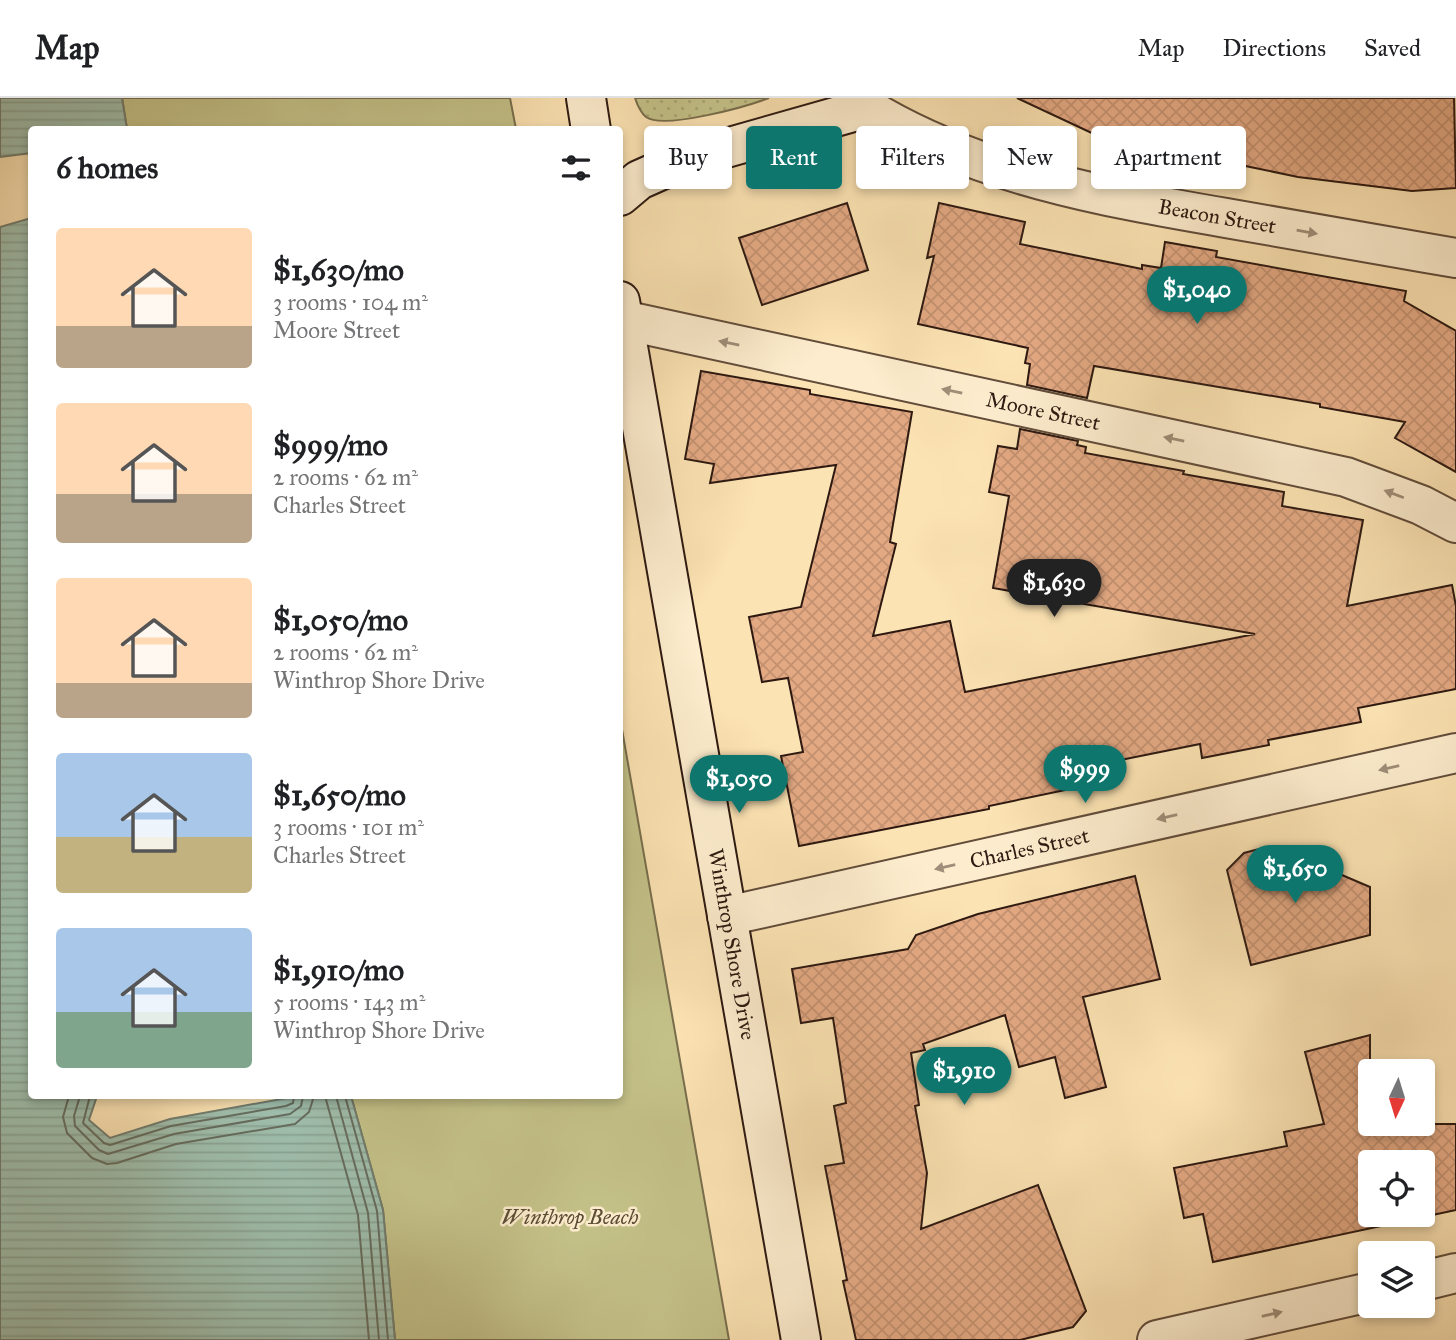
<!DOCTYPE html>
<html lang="en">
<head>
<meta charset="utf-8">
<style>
	:root { --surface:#fff; --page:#f2f2f2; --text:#202124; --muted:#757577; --line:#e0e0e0; --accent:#0f766e }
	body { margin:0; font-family:"IM FELL Great Primer",serif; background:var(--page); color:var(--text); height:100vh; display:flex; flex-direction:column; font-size:26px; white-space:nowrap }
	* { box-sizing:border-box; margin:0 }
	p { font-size:23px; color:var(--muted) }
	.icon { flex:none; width:38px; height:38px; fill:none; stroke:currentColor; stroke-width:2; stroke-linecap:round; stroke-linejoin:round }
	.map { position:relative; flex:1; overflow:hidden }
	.panel { position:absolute; left:28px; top:28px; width:595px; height:973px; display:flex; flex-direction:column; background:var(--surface); border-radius:7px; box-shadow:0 4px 10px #0003 }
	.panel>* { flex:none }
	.top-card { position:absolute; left:644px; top:28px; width:665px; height:63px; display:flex; gap:14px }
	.needle { width:46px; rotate:184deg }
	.buttons { position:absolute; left:1358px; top:961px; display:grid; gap:14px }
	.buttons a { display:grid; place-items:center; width:77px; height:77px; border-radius:7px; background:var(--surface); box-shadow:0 4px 10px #0003; font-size:35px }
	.price { position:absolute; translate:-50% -60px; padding:0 16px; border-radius:24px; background:var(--accent); color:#fff; font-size:23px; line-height:46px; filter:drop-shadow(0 2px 4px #0008) }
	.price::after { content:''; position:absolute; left:50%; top:42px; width:21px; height:16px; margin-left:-10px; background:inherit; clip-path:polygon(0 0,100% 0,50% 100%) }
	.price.on { background:#222; color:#fff }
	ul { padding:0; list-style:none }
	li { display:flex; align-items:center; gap:21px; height:175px; padding:0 28px }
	li span { display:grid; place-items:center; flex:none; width:196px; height:140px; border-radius:7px; color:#555 }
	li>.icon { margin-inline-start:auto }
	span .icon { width:84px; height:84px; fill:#fffc; stroke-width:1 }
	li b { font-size:30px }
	h2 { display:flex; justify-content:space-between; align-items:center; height:84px; padding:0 28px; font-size:30px }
	.tag { padding:0 24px; border-radius:7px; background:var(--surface); box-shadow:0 4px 10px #0003; font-size:24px; line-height:63px }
	.tag.on { background:var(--accent); color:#fff }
	header { display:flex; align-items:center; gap:42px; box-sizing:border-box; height:98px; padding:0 35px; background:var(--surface); border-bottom:2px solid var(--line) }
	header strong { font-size:33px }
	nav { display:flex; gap:38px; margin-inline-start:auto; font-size:24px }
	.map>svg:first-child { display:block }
	.park { fill:#c4c289; stroke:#786e4d; stroke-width:2 }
	.garden { fill:url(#garden-dots); stroke:#786e4d; stroke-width:2 }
	.water { fill:url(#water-rules); stroke:#717c6e; stroke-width:2 }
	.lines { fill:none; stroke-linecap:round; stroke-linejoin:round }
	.shore { stroke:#666c5e; stroke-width:2 }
	.building { fill:url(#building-cross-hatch); stroke:#2d1911; stroke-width:2; fill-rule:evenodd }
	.street-casing { stroke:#614c3a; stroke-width:42 }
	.secondary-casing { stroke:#2d1911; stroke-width:42 }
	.street { stroke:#fdedce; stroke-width:38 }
	.secondary { stroke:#fdedce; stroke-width:38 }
	.oneway { fill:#9f8e79 }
	.labels { text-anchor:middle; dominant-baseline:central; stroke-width:5; stroke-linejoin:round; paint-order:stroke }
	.street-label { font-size:21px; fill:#2d1911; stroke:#fdedce }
	.park-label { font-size:21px; font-style:italic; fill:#5a4c35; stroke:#fdedce }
</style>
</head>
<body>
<header>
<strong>Map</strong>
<nav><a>Map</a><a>Directions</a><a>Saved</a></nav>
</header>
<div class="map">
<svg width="1456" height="1242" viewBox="0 0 1456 1242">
	<defs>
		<pattern id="garden-dots" width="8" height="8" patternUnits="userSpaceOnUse" patternTransform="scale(1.75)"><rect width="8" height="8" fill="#c4c289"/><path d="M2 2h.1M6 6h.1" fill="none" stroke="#a9a675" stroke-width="1.8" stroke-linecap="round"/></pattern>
		<pattern id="water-rules" width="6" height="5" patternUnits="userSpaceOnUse" patternTransform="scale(1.75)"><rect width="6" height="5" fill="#9fbeac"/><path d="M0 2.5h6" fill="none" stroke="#89a393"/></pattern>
		<pattern id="building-cross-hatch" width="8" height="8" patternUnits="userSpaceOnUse" patternTransform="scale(1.75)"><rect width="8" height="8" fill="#e3a983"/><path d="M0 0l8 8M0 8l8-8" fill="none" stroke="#c39170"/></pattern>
	</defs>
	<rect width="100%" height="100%" fill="#fce3b3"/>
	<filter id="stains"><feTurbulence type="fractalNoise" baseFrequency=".00286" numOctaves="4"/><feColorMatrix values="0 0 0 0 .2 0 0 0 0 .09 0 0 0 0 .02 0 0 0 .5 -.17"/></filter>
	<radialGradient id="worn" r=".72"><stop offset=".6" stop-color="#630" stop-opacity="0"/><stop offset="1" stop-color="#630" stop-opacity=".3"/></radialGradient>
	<!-- park -->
	<path class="park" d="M122,0H510L516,31H127Z
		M620,620L729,1242H395L383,1112L351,998H620Z"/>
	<!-- garden -->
	<path class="garden" d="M635,0H769C748,8 664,32 646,19C641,15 637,6 635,0Z"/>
	<!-- water -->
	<path class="water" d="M0,0H122L127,31L32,32L31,55L0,59Z
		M31,120L32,998H97L89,1022L110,1040L170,1021L298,998H351L383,1112L395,1242H0V129Z"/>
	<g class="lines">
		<!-- shore -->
		<path class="shore" d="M69,998L63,1019L67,1035L92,1060L107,1066L117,1065L176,1046L295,1026L309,1014L314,998
			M80,998L74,1018L75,1028L99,1052L108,1056L174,1036L290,1016L301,1008L303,998
			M90,998L83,1025L104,1045L110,1047L171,1028L286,1008L293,1005L294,998
			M325,998L358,1117L369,1242
			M336,998L368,1115L379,1242
			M345,998L377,1113L388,1242"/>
	</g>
	<!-- building -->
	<path class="building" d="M1017,0H1454L1456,90L1412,93L1298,79L1255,70L1096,37Z
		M847,105L868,172L762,207L739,140Z
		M939,105L1025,124L1020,146L1142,171V167L1161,170L1165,144L1217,153L1216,159L1406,193L1404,203L1456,233V374L1395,340L1405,324L1320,309V306L1094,268L1087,300L1027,287L1030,266L1025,265L1028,250L918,226L934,158L927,160Z
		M701,273L810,292V296L912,314L890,444L896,446L873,538L950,523L965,594L1255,536L993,490L1009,398L989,394L998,348L1017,351L1020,331L1078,343L1077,347L1086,349L1085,355L1184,373L1183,376L1284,394L1282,408L1363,422L1347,508L1452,487L1456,508V591L1358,610L1361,624L1268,642L1269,647L1202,660L1200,646L1071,672L1075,690L989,708V711L799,748L781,658L803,654L788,580L762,584L749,519L801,509L836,367L710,385L714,366L685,361Z
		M1263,750L1302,760L1370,789V837L1251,867L1227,772L1244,755Z
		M1135,778L1160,881L1083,899L1106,989L1065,1000L1055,959L1019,969L1005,917L923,946L925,952L911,955L919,1007L915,1008L927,1075L921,1131L1038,1087L1086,1213L1073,1229L1020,1242H856L843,1183L847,1182L825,1068L844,1065L834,1008L846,1005L833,920L801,925L792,871L908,851L916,837L978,816Z
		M1370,937V1026H1456V1112L1213,1164L1203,1116L1184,1120L1174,1070L1287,1048L1284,1034L1324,1026L1305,954ZM1370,1064H1423V1116H1370Z"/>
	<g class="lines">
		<!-- street casing -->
		<g class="street-casing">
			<g id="street">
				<path id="s1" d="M867,10C975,76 1103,99 1226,120C1302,133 1379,147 1456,160"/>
				<path id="s2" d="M623,222L1346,379L1421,407L1456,425"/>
				<path id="s3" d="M727,818L1456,655"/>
				<path d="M1423,1183L1456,1175"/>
				<path d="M1157,1242L1370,1194"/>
			</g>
		</g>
		<!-- secondary casing -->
		<g class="secondary-casing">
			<g id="secondary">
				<path d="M586,0L591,32"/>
				<path d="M620,98L639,82L684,62L867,10L862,0"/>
				<path id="s4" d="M620,203L801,1242"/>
			</g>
		</g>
		<!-- street -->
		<use href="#street" class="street"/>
		<!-- secondary -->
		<use href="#secondary" class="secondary"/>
	</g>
	<!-- one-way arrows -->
	<defs><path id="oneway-solid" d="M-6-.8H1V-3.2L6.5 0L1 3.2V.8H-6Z" transform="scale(1.75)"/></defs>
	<g class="oneway">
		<use href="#oneway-solid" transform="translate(1307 134) rotate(10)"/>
		<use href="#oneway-solid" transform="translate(729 245) rotate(-168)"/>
		<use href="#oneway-solid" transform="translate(952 293) rotate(-168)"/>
		<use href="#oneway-solid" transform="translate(1174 341) rotate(-168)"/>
		<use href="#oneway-solid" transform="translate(1394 396) rotate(-159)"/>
		<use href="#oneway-solid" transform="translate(1389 670) rotate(167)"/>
		<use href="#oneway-solid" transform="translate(1167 719) rotate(167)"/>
		<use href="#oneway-solid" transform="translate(945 769) rotate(167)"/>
		<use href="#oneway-solid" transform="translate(1272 1216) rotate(-13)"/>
	</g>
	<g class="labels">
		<!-- street labels -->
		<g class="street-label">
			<text stroke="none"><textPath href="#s1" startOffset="369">Beacon Street</textPath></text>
			<text stroke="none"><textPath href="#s2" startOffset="430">Moore Street</textPath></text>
			<text stroke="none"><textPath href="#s3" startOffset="310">Charles Street</textPath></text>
			<text stroke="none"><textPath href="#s4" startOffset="653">Winthrop Shore Drive</textPath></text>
		</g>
		<!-- park labels -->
		<g class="park-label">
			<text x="570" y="1119">Winthrop Beach</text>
		</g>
	</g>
	<rect width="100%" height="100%" filter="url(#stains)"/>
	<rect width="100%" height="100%" fill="url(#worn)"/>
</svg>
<div class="buttons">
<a><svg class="needle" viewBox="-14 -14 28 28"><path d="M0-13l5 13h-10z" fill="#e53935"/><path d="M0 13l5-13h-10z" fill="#757577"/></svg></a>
<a><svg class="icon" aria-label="locate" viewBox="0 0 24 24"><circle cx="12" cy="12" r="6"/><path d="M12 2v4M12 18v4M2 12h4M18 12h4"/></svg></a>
<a><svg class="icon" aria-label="layers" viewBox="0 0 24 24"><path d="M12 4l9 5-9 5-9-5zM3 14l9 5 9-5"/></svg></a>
</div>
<b class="price" style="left:1197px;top:228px">$1,040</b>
<b class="price on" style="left:1054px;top:521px">$1,630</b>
<b class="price" style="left:1085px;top:707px">$999</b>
<b class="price" style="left:739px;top:717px">$1,050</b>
<b class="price" style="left:1295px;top:807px">$1,650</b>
<b class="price" style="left:964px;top:1009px">$1,910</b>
<div class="top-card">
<a class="tag">Buy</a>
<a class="tag on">Rent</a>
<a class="tag">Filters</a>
<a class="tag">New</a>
<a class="tag">Apartment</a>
</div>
<section class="panel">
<h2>6 homes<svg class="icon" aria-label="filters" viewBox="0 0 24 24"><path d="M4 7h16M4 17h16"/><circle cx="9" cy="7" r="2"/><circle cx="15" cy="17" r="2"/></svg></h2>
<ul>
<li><span style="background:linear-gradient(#ffd9b3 70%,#b9a48a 0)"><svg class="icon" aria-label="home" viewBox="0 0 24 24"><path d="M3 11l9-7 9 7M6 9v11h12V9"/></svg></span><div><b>$1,630/mo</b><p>3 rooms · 104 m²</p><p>Moore Street</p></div></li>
<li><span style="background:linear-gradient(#ffd9b3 65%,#b9a48a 0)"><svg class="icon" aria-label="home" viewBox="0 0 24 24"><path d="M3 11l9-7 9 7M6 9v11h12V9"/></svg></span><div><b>$999/mo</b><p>2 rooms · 62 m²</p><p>Charles Street</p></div></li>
<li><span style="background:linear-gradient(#ffd9b3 75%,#b9a48a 0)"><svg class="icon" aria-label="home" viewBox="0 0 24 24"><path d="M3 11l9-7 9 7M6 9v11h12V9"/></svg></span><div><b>$1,050/mo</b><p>2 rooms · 62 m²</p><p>Winthrop Shore Drive</p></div></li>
<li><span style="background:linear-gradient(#a9c7e8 60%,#c2b280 0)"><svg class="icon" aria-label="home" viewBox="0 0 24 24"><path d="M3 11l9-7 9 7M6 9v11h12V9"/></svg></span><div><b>$1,650/mo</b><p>3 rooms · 101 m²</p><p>Charles Street</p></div></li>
<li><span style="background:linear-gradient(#a9c7e8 60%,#7fa58c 0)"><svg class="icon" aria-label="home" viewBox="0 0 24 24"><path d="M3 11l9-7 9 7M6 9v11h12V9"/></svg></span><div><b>$1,910/mo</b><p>5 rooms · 143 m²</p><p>Winthrop Shore Drive</p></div></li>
</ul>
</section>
</div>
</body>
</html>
